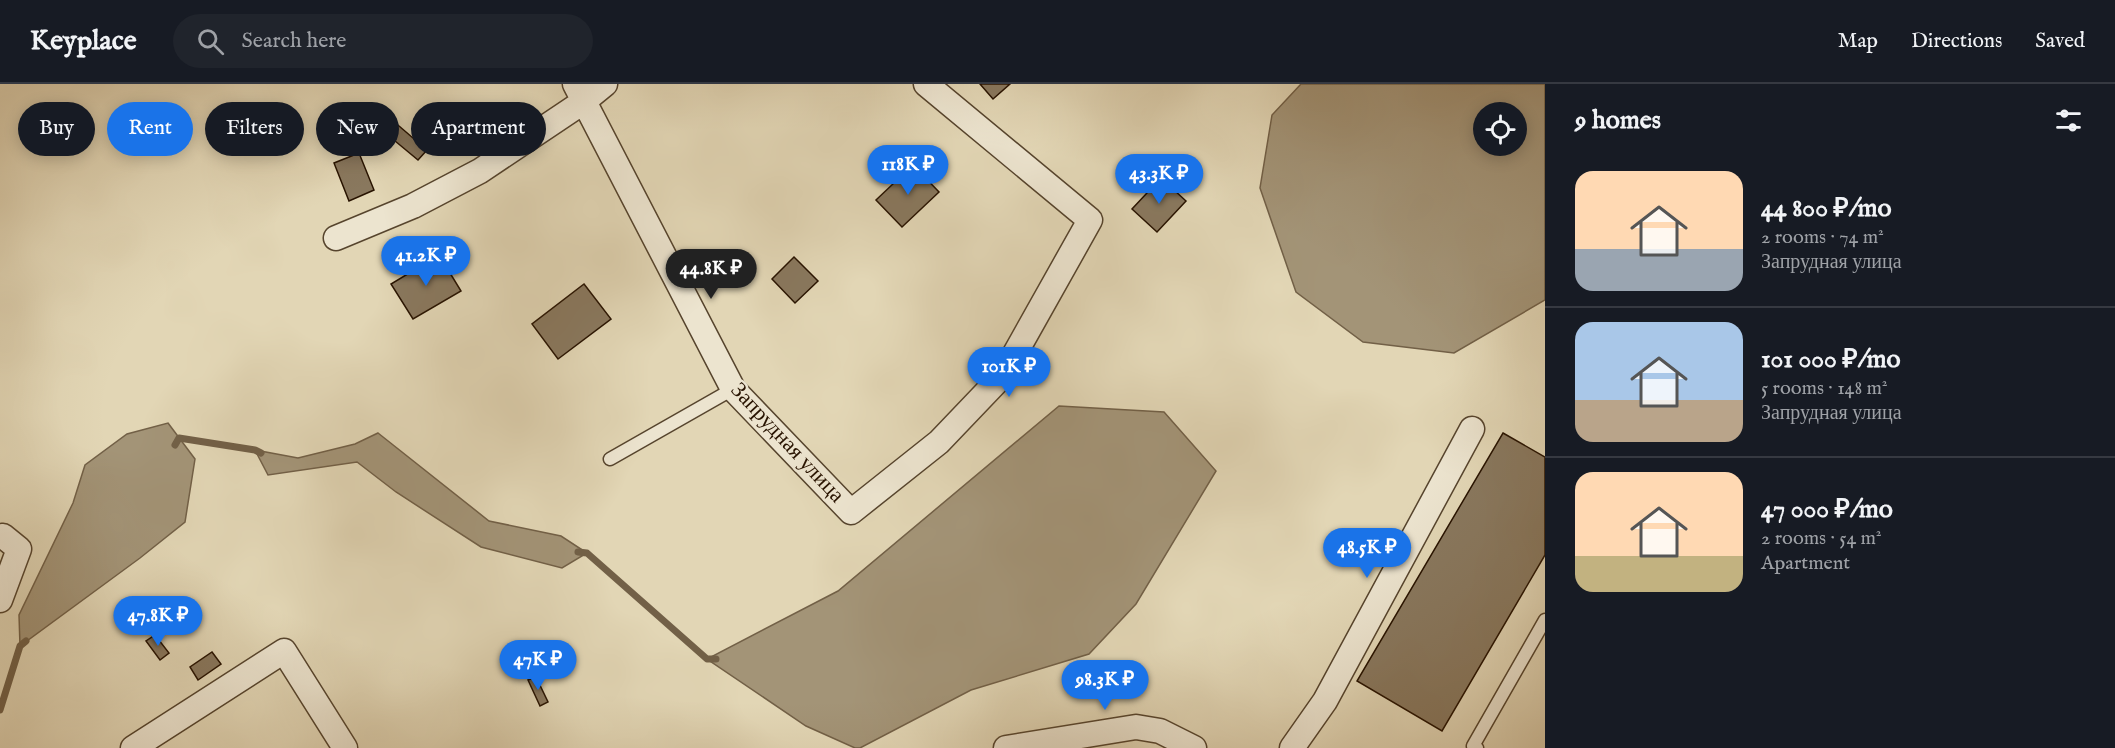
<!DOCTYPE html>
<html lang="en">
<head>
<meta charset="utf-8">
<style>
	:root { --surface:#171b24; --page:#20242c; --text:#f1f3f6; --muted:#9ea1a6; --line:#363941; --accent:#1a73e8 }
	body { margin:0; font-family:"IM FELL English",serif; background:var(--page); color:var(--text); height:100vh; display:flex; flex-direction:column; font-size:22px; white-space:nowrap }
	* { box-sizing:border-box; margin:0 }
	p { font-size:20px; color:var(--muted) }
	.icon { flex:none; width:33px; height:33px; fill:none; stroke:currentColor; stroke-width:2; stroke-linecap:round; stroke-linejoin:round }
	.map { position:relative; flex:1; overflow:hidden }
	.sheet { display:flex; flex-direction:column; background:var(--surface); width:570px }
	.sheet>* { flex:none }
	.banner { position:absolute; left:18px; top:18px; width:570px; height:54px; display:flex; gap:12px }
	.tools { position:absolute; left:1473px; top:18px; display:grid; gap:12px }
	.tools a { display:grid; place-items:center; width:54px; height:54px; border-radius:50%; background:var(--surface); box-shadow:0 3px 15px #0003; font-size:30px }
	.price { position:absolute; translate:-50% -51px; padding:0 14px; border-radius:21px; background:var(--accent); color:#fff; font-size:20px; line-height:39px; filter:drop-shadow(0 2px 3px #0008) }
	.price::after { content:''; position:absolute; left:50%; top:36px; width:18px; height:14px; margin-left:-9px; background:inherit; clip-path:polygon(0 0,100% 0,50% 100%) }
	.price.current { background:#222; color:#fff }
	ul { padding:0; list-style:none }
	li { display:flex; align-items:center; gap:18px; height:150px; padding:0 30px }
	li+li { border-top:2px solid var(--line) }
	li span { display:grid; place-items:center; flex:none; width:168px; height:120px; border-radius:18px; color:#555 }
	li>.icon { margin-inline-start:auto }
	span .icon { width:72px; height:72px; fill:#fffc; stroke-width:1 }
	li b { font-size:26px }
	h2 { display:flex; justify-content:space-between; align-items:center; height:72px; padding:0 30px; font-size:26px }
	.tag { padding:0 21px; border-radius:27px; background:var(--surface); box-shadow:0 3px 15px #0003; font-size:21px; line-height:54px }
	.tag.current { background:var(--accent); color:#fff }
	header { display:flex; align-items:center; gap:36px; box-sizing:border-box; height:84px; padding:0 30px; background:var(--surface); border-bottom:2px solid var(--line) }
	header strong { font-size:28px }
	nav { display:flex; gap:33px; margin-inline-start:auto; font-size:21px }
	.search { width:420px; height:54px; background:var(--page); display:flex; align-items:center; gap:15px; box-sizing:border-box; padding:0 21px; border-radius:33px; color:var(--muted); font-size:22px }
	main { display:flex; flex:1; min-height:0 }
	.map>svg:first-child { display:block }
	.water { fill:#a39477; stroke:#726047; stroke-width:1.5; fill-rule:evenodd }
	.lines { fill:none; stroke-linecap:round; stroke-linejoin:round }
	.stream { stroke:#726047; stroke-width:7 }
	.building { fill:#89785e; stroke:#281300; stroke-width:1.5 }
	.service-casing { stroke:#56442d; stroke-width:15 }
	.minor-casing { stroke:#56442d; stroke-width:27 }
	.service { stroke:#ece4cf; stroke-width:12 }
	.minor { stroke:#ece4cf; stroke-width:24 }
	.labels { text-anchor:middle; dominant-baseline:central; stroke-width:5; stroke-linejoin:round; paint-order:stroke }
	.street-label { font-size:22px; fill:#281300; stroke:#ece4cf }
</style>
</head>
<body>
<header>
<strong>Keyplace</strong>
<div class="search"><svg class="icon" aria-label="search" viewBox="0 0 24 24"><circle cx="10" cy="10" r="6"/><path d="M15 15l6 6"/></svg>Search here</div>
<nav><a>Map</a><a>Directions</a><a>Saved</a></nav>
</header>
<main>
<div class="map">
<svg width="1545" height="664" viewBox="0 0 1545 664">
	<rect width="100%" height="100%" fill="#e2d6b5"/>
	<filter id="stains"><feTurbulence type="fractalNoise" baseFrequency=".00333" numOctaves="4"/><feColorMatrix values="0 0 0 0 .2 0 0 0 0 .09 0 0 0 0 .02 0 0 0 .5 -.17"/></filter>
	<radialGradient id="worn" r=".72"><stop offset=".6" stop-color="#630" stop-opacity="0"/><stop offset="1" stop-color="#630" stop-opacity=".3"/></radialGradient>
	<!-- water -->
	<path class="water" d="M1301,0H1545V216L1454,269L1363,258L1296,208L1260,104L1272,31ZM1484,28H1516V62H1484Z
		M1059,322L1164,328L1216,387L1136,520L1089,570L971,606L860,664H855L806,642L707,575L838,507Z
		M168,339L195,375L185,438L140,474L20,562L19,531L73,419L85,381L127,350Z
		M378,349L489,437L561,452L587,469L562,484L481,463L396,408L357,378L268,391L255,366L298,374L355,360Z"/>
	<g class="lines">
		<!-- stream -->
		<path class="stream" d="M175,361L179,354L255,366L261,369
			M578,468L587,469L707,575H716
			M0,626L20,562L26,557"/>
	</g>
	<!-- building -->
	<path class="building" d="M980,0H1010L993,15Z
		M392,36L427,66L418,76L383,47Z
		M359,69L374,106L349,117L334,79Z
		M913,81L939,108L902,143L876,116Z
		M1161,94L1186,117L1157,148L1132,125Z
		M439,171L461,207L413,235L391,200Z
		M794,173L818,197L795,219L772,195Z
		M584,200L611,235L558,275L532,240Z
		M1503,349L1545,373V471L1442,647L1357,597Z
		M155,551L169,569L160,576L146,557Z
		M212,568L221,580L198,596L190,583Z
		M536,593L548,618L540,622L528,596Z"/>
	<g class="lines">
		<!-- service casing -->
		<g class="service-casing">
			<path id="service" d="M610,375L733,305
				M1477,664L1473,662L1545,536"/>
		</g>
		<!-- minor casing -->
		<g class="minor-casing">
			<path id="minor" d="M575,0L733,305L851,428L939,358L1003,291L1090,136L926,0
				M336,154L413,122L480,87L583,18L605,0
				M0,516L19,465L3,452
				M133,664L284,567L345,664
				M1006,664L1136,643L1160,647L1194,664
				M1292,664L1325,617L1472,345"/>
		</g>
		<!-- service -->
		<use href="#service" class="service"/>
		<!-- minor -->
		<use href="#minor" class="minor"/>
	</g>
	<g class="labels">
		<!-- street labels -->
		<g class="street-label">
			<text transform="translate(787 359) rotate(47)">Запрудная улица</text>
		</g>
	</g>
	<rect width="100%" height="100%" filter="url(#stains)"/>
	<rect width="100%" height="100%" fill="url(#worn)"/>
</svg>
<div class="tools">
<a><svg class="icon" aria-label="locate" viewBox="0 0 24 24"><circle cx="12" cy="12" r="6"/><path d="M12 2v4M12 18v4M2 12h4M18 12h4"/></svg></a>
</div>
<b class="price" style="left:908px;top:112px">118K ₽</b>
<b class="price" style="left:1159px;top:121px">43.3K ₽</b>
<b class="price" style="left:426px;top:203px">41.2K ₽</b>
<b class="price current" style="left:711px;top:216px">44.8K ₽</b>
<b class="price" style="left:1009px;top:314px">101K ₽</b>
<b class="price" style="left:1367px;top:495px">48.5K ₽</b>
<b class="price" style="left:158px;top:563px">47.8K ₽</b>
<b class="price" style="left:538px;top:607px">47K ₽</b>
<b class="price" style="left:1105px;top:627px">98.3K ₽</b>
<div class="banner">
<a class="tag">Buy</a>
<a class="tag current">Rent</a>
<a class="tag">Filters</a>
<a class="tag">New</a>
<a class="tag">Apartment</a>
</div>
</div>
<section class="sheet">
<h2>9 homes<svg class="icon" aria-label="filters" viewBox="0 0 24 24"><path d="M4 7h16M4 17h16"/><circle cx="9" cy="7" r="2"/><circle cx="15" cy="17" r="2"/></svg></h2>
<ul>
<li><span style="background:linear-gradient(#ffd9b3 65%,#9aa5b1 0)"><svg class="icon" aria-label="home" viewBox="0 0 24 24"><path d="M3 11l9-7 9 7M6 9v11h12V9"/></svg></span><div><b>44 800 ₽/mo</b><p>2 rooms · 74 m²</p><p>Запрудная улица</p></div></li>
<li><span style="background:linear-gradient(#a9c7e8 65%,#b9a48a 0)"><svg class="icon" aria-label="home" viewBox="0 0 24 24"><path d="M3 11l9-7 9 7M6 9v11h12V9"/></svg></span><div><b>101 000 ₽/mo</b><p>5 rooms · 148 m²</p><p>Запрудная улица</p></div></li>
<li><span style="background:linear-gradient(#ffd9b3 70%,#c2b280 0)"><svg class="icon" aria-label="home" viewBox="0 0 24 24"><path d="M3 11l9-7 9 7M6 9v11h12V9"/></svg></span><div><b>47 000 ₽/mo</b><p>2 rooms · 54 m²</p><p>Apartment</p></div></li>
</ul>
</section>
</main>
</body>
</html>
